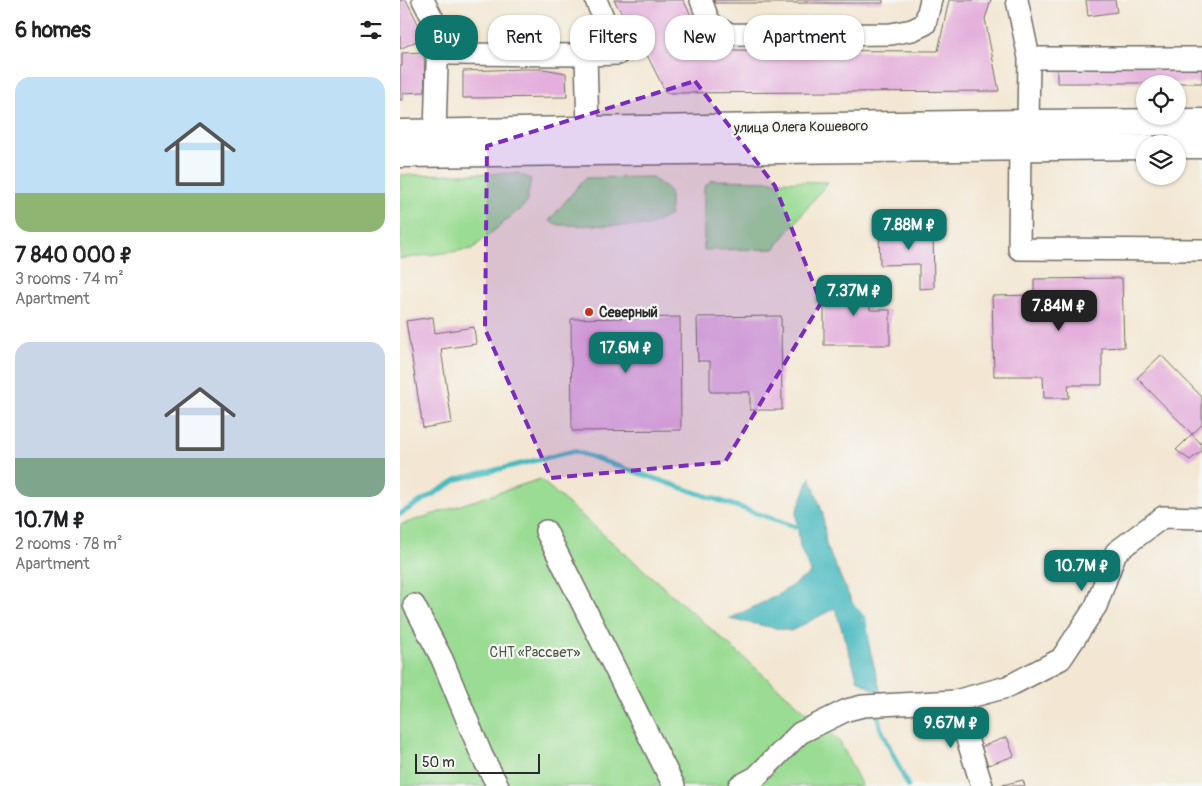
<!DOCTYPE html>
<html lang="en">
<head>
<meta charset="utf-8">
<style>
	:root { --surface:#fff; --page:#f2f2f2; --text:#202124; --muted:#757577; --accent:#0f766e }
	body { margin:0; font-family:Pangolin,sans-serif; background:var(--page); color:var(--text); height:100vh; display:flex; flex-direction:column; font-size:19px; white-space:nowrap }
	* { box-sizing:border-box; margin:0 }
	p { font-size:16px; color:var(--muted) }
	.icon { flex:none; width:28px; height:28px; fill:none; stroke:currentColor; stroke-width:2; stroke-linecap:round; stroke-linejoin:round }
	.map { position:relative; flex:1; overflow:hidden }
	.drawer { display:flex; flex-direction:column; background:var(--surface); width:400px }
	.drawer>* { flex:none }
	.hud { position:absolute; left:15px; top:15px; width:475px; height:45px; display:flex; gap:10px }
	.fabs { position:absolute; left:736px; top:75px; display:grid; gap:10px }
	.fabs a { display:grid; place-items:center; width:50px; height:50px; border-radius:50%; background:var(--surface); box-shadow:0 1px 4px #0004; font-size:25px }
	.scale { position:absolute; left:15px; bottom:12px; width:125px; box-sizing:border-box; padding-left:5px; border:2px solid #2b2b2b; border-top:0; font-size:14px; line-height:18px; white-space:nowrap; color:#2b2b2b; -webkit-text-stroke:4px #f6f6f2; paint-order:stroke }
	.price { position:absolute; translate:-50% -42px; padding:0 11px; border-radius:10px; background:var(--accent); color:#fff; font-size:16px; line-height:32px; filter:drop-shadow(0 1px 2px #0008) }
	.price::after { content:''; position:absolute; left:50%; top:30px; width:15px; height:11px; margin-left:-8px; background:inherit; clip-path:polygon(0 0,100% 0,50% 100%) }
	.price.current { background:#222; color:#fff }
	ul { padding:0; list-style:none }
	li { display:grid; align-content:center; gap:10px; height:265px; padding:0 15px }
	li span { display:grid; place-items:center; height:155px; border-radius:15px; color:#555 }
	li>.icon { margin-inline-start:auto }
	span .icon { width:90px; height:90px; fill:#fffc; stroke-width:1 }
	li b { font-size:21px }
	h2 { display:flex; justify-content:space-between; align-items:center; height:60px; padding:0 15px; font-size:21px }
	.chip { padding:0 18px; border-radius:20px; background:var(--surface); box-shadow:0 1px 4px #0004; font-size:18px; line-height:45px }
	.chip.current { background:var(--accent); color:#fff }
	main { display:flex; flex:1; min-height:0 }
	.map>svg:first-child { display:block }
	.green { fill:#9adc93; stroke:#62845f }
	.water { fill:#4abac0; stroke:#3a7276 }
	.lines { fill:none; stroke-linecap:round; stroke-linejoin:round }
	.stream { stroke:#4abac0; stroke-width:5 }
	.building { fill:#e4afdc }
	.minor-casing { stroke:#716d66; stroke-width:24 }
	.major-casing { stroke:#716d66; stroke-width:29 }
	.minor { stroke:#fff; stroke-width:21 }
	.major { stroke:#fff; stroke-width:26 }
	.marked { fill:#7b2cbf; fill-opacity:0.2; stroke:#7b2cbf; stroke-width:4; stroke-dasharray:10 6; stroke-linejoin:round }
	.poi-dot { fill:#c8321e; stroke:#f6f6f2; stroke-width:2 }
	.labels { text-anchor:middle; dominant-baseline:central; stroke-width:4.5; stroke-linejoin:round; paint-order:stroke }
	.street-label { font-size:14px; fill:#2b2b2b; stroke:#f6f6f2 }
	.poi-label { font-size:14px; font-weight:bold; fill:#2b2b2b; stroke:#f6f6f2; text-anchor:start }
	.park-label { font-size:14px; fill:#475745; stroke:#f6f6f2 }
</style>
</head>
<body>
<main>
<section class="drawer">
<h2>6 homes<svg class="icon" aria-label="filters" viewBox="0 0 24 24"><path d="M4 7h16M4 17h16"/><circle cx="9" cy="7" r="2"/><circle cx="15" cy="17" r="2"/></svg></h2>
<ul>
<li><span style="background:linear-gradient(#bfe0f5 75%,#8fb573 0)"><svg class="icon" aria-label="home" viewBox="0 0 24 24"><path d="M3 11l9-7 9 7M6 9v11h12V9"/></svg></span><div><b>7 840 000 ₽</b><p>3 rooms · 74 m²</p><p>Apartment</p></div></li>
<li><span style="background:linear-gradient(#c9d6e8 75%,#7fa58c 0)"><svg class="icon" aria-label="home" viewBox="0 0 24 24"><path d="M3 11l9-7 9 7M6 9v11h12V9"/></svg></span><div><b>10.7M ₽</b><p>2 rooms · 78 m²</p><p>Apartment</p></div></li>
</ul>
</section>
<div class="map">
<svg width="802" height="786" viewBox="0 0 802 786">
	<rect width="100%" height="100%" fill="#f6f6f2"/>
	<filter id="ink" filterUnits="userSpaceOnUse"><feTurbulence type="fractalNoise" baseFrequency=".02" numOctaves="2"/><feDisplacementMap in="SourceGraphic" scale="10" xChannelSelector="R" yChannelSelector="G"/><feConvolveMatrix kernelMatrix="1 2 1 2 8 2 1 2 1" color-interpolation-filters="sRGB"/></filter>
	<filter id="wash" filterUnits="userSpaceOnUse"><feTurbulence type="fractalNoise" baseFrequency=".0096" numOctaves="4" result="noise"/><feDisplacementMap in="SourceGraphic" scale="20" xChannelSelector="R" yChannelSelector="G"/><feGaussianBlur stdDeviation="1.12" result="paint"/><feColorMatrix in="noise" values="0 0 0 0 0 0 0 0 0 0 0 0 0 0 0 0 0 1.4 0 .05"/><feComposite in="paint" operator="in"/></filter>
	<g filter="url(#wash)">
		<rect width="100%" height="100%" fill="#f3e7d3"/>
		<!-- green -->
		<path class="green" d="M118,173L131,179L126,204L72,249L0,259V175Z
			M252,177L270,192V215L249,226L160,225L149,221L185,178Z
			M312,180L428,182L374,249L304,250V187Z
			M140,479L440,742L462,786H0V525Z"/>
		<!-- water -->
		<path class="water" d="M410,477L423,514L426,545L466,633L481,694L458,680L435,608L391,631L329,619L376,596L411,573L400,547L396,513Z"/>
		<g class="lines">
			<!-- stream -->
			<path class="stream" d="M0,514L58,479L174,451L400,528L402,531
				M451,605L464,619L467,639
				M477,711L480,727L508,786"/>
		</g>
		<g id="blocks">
			<!-- building -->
			<path class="building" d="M0,0H6L25,37L0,49Z
				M214,0H283L310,50L538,51L549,0H591L585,19L599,91L266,93L247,55Z
				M314,0H483V3H314Z
				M686,0H715L717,12L688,16Z
				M24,52L25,92L3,93V100H0V66H2V53Z
				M657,62H802V83H657Z
				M123,69H144L166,73L167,97L63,98V71Z
				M533,227L534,288L519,289V264L480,265L479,228Z
				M722,278L724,347L702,348V385H668L669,398H644L643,376H594L592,296L634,295V279Z
				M424,284H470V310H490V345H424Z
				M381,316L382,410H350V392H310V361H298L297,317Z
				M33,317L35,333L74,327L76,344L41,349L52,423L23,428L6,321Z
				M280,317L281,430L172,431L171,319Z
				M761,355L802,397V425L792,434L737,378Z
				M792,434L802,445V451L790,460L776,450Z
				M607,737L614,756L588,765L581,747Z
				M623,780L625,786H602V785Z"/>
		</g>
	</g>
	<g filter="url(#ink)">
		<use href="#blocks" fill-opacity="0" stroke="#716d66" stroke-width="1"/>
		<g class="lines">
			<!-- minor casing -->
			<g class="minor-casing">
				<path id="minor" d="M23,0L51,54L186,55L218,54L196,0
					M301,0L308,19L315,28L331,34L402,35L491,34L512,30L525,24L531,0
					M617,0L629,58L628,123
					M186,55L188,130
					M629,58H802
					M35,133L38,31
					M620,146L619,249L802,250
					M146,531L274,786
					M14,605L42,659L82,756L98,786
					M555,701L582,786
					M339,786L356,777L400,733L447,710L463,706L555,701L607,687L661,659L696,606L716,552L763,517L802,518"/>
			</g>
			<!-- major casing -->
			<g class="major-casing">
				<path id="major" d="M0,133L628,123L802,122
					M778,145H802
					M0,154L745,146"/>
			</g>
			<!-- minor -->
			<use href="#minor" class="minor"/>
			<!-- major -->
			<use href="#major" class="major"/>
		</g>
	</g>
	<!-- marked area -->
	<path class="marked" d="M295,81L375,186L421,303L325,462L151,478L85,329L87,146Z"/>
	<!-- markers -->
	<circle class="poi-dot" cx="189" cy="312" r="5"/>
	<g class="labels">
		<!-- street labels -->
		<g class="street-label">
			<text transform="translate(401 127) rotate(-1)">улица Олега Кошевого</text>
		</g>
		<!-- poi labels -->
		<g class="poi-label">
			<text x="199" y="312">Северный</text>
		</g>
		<!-- park labels -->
		<g class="park-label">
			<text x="135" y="652">СНТ «Рассвет»</text>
		</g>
	</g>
</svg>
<div class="fabs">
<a><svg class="icon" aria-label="locate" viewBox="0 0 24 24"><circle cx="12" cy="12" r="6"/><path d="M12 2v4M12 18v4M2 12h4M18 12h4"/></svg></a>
<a><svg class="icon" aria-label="layers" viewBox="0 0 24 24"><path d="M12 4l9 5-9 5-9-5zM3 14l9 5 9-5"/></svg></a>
</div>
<div class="scale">50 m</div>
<b class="price" style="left:509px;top:251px">7.88M ₽</b>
<b class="price" style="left:454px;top:317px">7.37M ₽</b>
<b class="price current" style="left:659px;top:332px">7.84M ₽</b>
<b class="price" style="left:226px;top:374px">17.6M ₽</b>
<b class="price" style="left:682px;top:592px">10.7M ₽</b>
<b class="price" style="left:551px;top:749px">9.67M ₽</b>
<div class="hud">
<a class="chip current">Buy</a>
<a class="chip">Rent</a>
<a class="chip">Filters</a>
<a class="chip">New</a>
<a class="chip">Apartment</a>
</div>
</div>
</main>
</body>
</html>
